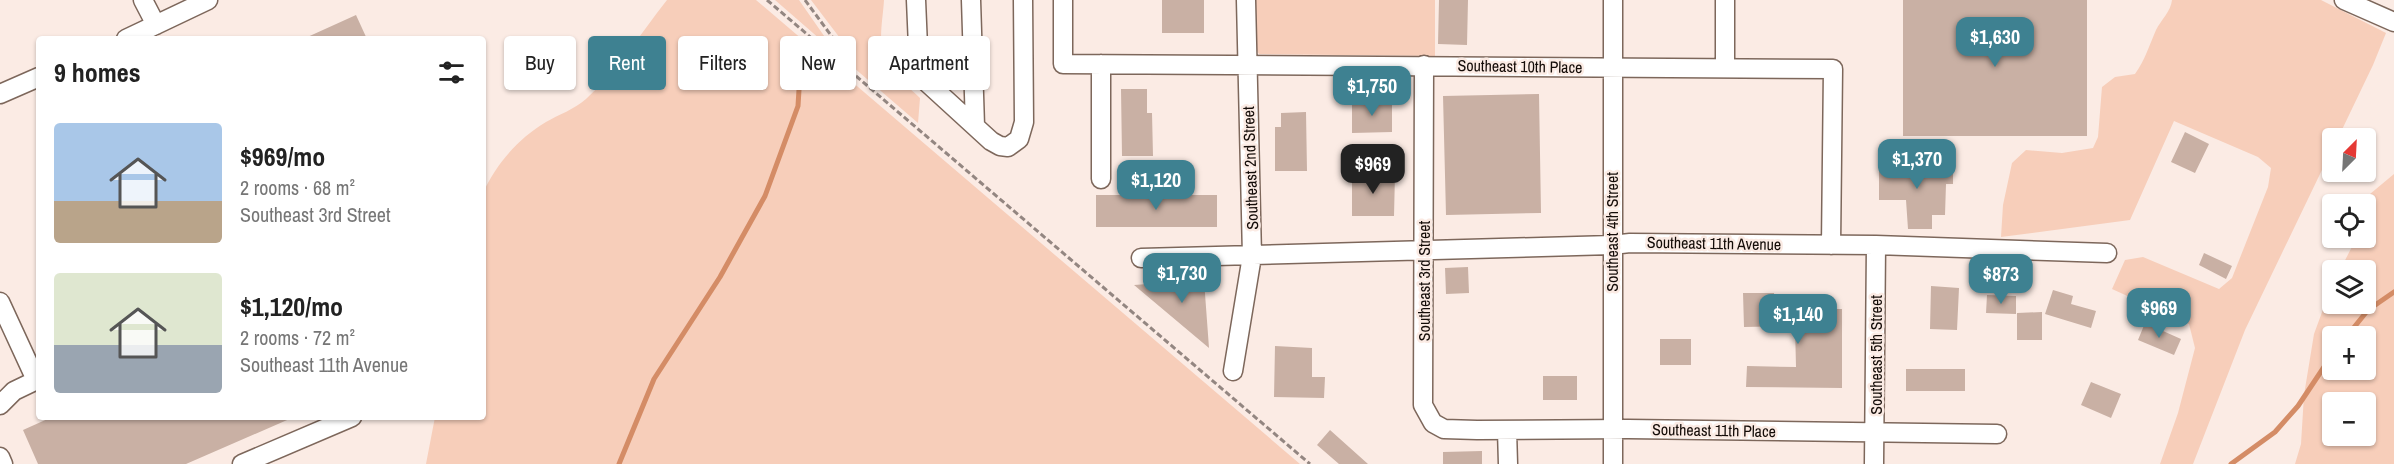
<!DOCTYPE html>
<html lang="en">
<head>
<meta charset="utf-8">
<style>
	:root { --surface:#fff; --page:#f2f2f2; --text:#222; --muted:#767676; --accent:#3e8191 }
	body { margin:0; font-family:"Archivo Narrow",sans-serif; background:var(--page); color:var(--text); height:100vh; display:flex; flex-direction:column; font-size:22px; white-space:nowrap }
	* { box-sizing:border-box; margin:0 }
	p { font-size:20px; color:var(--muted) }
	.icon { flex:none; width:33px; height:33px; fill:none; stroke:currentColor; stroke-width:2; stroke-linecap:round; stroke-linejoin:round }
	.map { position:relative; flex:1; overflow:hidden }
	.panel { position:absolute; left:36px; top:36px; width:450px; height:384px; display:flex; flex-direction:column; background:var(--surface); border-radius:6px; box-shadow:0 2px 4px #0004 }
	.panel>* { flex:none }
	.top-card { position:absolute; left:504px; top:36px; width:570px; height:54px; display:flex; gap:12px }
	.needle { width:39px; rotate:24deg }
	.buttons { position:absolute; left:2322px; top:128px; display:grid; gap:12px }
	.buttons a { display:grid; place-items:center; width:54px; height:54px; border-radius:6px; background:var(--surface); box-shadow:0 2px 4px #0004; font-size:30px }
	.price { position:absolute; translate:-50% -51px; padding:0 14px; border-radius:12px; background:var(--accent); color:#fff; font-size:20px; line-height:39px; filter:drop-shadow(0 2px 3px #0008) }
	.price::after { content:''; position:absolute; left:50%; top:36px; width:18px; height:14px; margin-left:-9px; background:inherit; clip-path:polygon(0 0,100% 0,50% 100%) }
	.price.on { background:#222; color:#fff }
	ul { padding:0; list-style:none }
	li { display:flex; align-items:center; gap:18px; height:150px; padding:0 18px }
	li span { display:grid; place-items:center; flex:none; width:168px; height:120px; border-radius:6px; color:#555 }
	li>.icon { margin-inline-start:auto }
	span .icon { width:72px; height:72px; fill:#fffc; stroke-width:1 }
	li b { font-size:26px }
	h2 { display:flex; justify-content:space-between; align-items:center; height:72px; padding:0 18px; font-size:26px }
	.chip { padding:0 21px; border-radius:6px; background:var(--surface); box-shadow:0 2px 4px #0004; font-size:21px; line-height:54px }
	.chip.on { background:var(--accent); color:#fff }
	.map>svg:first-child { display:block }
	.green { fill:#f7ceba; fill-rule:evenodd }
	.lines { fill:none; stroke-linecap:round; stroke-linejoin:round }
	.stream { stroke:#d48c66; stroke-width:5 }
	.building { fill:#c9b0a4 }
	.minor-casing { stroke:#7d675b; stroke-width:21 }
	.path { stroke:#938681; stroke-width:3; stroke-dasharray:6 3; stroke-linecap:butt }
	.minor { stroke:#fff; stroke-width:18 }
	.labels { text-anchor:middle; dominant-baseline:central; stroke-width:5; stroke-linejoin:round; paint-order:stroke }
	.street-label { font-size:16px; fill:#140c08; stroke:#fbebe4 }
</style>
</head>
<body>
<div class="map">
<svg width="2394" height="464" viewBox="0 0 2394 464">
	<rect width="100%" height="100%" fill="#fbebe4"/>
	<!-- green -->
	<path class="green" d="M667,0H756L1300,464H426L435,417H483V193C496,164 519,138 546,122C558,115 575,109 586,99C617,71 641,33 667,0Z
		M775,0H799L836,53Z
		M811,0H884C883,20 876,49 888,67C896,78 910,88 920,98L918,123L853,67L849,50Z
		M1254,0H1435V56L1259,54L1255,48Z
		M2172,0H2321L2386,33L2373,65L2338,138H2332V149L2245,330L2193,464H2160L2178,413L2195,348L2189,324L2112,289L2125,260L2143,257L2219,289L2232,278L2268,187L2271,168L2258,157L2174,121L2130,220L2001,237L2003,205L2012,163L2026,150L2062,153L2093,148L2098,137L2102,87L2115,77L2135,74C2145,60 2149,46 2156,30C2161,20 2171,11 2172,0Z
		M2394,174V464H2295L2301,444L2304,395L2314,334L2332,285V303H2366V270H2340L2357,237H2366L2364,199ZM2332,336H2366V369H2332ZM2332,402H2366V435H2332Z"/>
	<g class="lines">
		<!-- stream -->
		<path class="stream" d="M2347,336L2368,310L2394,292
			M619,464L654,379L720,277L765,196L798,106L801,57
			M2231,464L2275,432L2298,406L2332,355"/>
	</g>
	<!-- building -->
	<path class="building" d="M1162,0H1204V33H1162Z
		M1439,0H1468L1467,45L1438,44Z
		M1903,0H2087V136H1903Z
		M356,15L367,39H303Z
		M1121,89H1147V113H1152L1153,156H1122Z
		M1539,94L1541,213L1446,215L1443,96Z
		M1367,100H1392V132L1352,133V104H1367Z
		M1306,112L1307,171H1275V127H1281V113Z
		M2185,132L2209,144L2195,173L2171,162Z
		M1938,163H1953V184H1946L1945,215H1932V229H1908L1906,200H1879V165L1938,166Z
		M1352,174H1395L1394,216H1352Z
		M1096,195H1217V227H1096Z
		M2204,253L2232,266L2226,279L2199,265Z
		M1468,267L1469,293L1446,294L1445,268Z
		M1204,280L1209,348L1134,285Z
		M1931,286L1959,288L1957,330L1930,329Z
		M2053,290L2073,296L2071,304L2096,311L2091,328L2045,314Z
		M1743,293H1774L1775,309H1842V388L1746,387L1747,366L1796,367L1795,326L1744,327Z
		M1987,295L2016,296V314L1986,313Z
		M2042,312V340H2017V313Z
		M2145,323L2181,339L2174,355L2138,340Z
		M1660,339H1691V365H1660Z
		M1275,346L1312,348V377H1325L1324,398L1274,397Z
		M1906,369H1965V391H1906Z
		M1543,376H1577V400H1543Z
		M2091,382L2121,394L2111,418L2081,405Z
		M52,417H294L186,464H38L23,430Z
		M1330,430L1368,464H1339L1317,445Z
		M1482,451V464H1443V452Z"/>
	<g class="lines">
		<!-- minor casing -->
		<g class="minor-casing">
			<path id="minor" d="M143,0L156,25
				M916,0L919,70L921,77L991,141L1000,146L1008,147L1019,139L1024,122L1023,0
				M971,0L975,126
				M1063,0V64L1833,69L1831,245
				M1613,0V464
				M1725,0V68
				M2344,0L2394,22
				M126,39L208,0
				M1424,65L1423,405L1433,423L1444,429L1477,430L1628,429L1997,434
				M0,94L39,77
				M1101,179V64
				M1141,258L1612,245L1630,243L1876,245L2107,253
				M0,302L36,380
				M1233,371L1252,256L1246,0
				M0,405L14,391L39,379
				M1507,430L1508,464
				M0,457L3,464
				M242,464L352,417
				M1874,464L1876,245"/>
		</g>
		<!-- path -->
		<path class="path" d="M767,0L1310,464
			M805,0L844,53L841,63"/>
		<!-- minor -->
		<use href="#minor" class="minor"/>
	</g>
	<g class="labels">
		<!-- street labels -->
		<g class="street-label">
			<text transform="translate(1520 66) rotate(1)">Southeast 10th Place</text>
			<text transform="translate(1250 168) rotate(-92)">Southeast 2nd Street</text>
			<text transform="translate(1612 232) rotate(-90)">Southeast 4th Street</text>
			<text transform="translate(1714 243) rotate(1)">Southeast 11th Avenue</text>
			<text transform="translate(1424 281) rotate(-90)">Southeast 3rd Street</text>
			<text transform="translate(1876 355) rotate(-90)">Southeast 5th Street</text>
			<text transform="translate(1714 430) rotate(1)">Southeast 11th Place</text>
		</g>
	</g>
</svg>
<div class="buttons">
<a><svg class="needle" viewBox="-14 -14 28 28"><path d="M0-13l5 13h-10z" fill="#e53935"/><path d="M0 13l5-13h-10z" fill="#767676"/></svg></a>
<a><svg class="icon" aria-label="locate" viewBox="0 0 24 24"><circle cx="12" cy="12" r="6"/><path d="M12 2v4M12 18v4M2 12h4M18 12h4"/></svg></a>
<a><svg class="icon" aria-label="layers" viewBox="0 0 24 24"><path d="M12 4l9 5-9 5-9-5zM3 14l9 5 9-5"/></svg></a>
<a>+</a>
<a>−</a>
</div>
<b class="price" style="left:1995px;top:68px">$1,630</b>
<b class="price" style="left:1372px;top:117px">$1,750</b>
<b class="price" style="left:1917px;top:190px">$1,370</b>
<b class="price on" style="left:1373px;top:195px">$969</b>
<b class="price" style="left:1156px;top:211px">$1,120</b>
<b class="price" style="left:1182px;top:304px">$1,730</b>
<b class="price" style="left:2001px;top:305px">$873</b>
<b class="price" style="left:2159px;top:339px">$969</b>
<b class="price" style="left:1798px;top:345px">$1,140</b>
<div class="top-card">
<a class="chip">Buy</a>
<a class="chip on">Rent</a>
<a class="chip">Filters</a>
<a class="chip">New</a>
<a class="chip">Apartment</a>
</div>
<section class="panel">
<h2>9 homes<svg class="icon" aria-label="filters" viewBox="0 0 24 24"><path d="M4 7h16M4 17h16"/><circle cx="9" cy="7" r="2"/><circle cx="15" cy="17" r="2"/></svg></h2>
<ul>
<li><span style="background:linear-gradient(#a9c7e8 65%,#b9a48a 0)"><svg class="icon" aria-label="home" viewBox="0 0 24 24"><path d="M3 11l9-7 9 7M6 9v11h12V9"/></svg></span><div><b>$969/mo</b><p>2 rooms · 68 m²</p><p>Southeast 3rd Street</p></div></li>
<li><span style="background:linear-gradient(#dfe7d0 60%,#9aa5b1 0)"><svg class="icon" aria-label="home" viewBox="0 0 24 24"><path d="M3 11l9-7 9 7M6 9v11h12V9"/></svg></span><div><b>$1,120/mo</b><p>2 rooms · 72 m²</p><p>Southeast 11th Avenue</p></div></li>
</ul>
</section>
</div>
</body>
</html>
